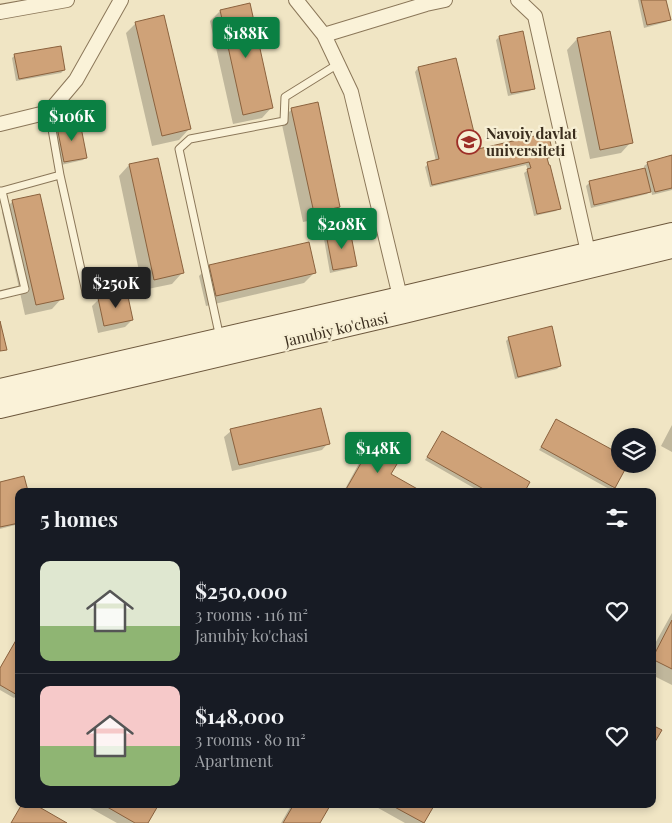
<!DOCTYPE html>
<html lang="en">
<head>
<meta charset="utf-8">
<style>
	:root { --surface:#171b24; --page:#242831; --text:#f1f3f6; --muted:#9ea1a6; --line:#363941; --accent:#0b8043 }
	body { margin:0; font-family:"Playfair Display",serif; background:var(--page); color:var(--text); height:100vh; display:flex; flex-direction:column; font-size:19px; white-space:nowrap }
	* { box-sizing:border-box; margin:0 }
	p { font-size:16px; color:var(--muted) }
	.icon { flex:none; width:28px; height:28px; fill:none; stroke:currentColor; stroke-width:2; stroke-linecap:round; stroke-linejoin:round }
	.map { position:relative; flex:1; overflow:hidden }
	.sheet { position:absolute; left:15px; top:488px; width:641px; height:320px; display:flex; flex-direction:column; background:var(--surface); border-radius:10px; box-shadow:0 2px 8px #0003 }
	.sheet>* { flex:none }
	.controls { position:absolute; left:611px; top:428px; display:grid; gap:10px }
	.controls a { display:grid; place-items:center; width:45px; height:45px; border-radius:50%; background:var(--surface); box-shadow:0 2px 8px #0003; font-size:25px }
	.price { position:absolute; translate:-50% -42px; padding:0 11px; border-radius:5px; background:var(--accent); color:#fff; font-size:16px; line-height:32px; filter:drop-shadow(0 1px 2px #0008) }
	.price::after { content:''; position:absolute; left:50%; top:30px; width:15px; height:11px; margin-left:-8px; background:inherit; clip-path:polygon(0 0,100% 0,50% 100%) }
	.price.on { background:#222; color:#fff }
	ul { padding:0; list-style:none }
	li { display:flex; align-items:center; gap:15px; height:125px; padding:0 25px }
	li+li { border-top:1px solid var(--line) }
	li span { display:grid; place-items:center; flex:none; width:140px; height:100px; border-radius:10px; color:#555 }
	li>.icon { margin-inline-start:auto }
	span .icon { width:60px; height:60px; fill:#fffc; stroke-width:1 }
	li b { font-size:21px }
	h2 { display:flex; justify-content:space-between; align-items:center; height:60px; padding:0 25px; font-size:21px }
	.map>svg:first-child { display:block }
	.shadow { fill:#0003 }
	.building { fill:#cfa278; stroke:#8b623e }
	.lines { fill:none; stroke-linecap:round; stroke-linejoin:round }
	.lane-casing { stroke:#8b7759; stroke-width:9 }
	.street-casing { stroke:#8b7759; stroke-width:16 }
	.secondary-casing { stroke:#6d583d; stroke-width:22 }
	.lane { stroke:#faf2d8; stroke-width:7 }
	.street { stroke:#faf2d8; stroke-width:14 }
	.secondary { stroke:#faf2d8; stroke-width:20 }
	.labels { text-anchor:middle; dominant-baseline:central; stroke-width:4.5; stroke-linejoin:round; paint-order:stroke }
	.poi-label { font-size:15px; font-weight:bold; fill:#3b2e1e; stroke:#f7efd4; text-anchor:start }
	.street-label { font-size:15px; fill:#3b2e1e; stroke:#f7efd4 }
</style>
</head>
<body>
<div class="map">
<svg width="672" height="823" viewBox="0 0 672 823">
	<rect width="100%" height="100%" fill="#f0e5c4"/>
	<!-- shadow -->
	<path class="shadow" d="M638,0H665L669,19L666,22L644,28Z
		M220,11L272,107L262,118L233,124L210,21Z
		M136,23L189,129L179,140L152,146L126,33Z
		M522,33L533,88L530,91L508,96L496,40L499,37Z
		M577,39L631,142L621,153L590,159L567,50Z
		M15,55L64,70L61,73L16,81L12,58Z
		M455,60L477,151L552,156L546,160L559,208L556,211L534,216L524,173L528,170L526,165L430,187L425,167L428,164L436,161L415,72L418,68Z
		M292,109L339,207L328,217L303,222L281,120Z
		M57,128L86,157L83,160L61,165L54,131Z
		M672,157V190L652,195L651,190L647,194L591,208L586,186L589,183L645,169L644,166L648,163Z
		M157,159L182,273L172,284L143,290L119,176L129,165Z
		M13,201L62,298L52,309L25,315L2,212Z
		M327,236L355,265L352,268L330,273L324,239Z
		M209,266L314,273L304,283L206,306L199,276Z
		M99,299L132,320L125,327L98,333L92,306Z
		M509,338L560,366L557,369L515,379L506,341Z
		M557,420L620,455V464H627L611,490L539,450Z
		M672,425V452L661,446Z
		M231,431L328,443L322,450L232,471L224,437Z
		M442,433L529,482L523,491H479L425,460Z
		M372,445L389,475L418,491H344L365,452Z
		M23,478L27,491H19V524L0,529V483Z
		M672,613V685L652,675V649Z
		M19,635V693L14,698L0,690V668Z
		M83,804H158L147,823H117Z
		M292,804H329L318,823H281Z
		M371,804H434L423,823H405Z"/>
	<!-- building -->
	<path class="building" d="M641,0H666L671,20L647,25Z
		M250,3L273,108L243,115L220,10Z
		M164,15L191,129L162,136L135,22Z
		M523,31L535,89L511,93L499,36Z
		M610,31L633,143L600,150L577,38Z
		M61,46L65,70L19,79L14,54Z
		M456,58L478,149L548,133L554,157L547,158L549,165H550L561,209L537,214L527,169L531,168L529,162L432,185L427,162L439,159L418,67Z
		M318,102L340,207L314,213L291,108Z
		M80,122L87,158L64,162L57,127Z
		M672,155V188L655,192L647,162Z
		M158,158L184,273L154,280L129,164Z
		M645,168L651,192L594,205L589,181Z
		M40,194L64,299L36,305L12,200Z
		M350,230L357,266L333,270L326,234Z
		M309,242L316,273L216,296L209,265Z
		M127,292L133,320L104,326L98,298Z
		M0,321L7,350L0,351Z
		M552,326L561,366L518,377L508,337Z
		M321,408L330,444L239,465L230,429Z
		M556,419L620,454V464H628L615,488L541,447Z
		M442,431L530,482L525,491H487L427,457Z
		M372,444L400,459L391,474L421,491H345Z
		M24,476L28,491H19V523L0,527V482Z
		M672,620V669L652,659Z
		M19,635V696L0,685V668Z
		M652,725L662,730L652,747Z
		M22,804H34L67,823H11Z
		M102,804H159L148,823H135Z
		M294,804H331L320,823H283Z
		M389,804H435L424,823Z"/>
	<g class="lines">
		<!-- lane casing -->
		<g class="lane-casing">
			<path id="lane" d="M49,112L60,175L86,292
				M0,191H2L25,289L0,295
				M2,191L60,175
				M220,338L179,149L190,139L284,121L285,97L338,64"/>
		</g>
		<!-- street casing -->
		<g class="street-casing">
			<path id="street" d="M296,0L324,35L351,92L402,305
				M518,0L535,16L590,261
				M0,12L67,0
				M324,35L426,4L445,0
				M0,124L49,112L76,80L121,0"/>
		</g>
		<!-- secondary casing -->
		<g class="secondary-casing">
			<path id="secondary" d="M0,389L400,297L672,233
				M0,408L404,313L672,248"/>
		</g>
		<!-- lane -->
		<use href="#lane" class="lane"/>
		<!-- street -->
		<use href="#street" class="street"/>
		<!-- secondary -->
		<use href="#secondary" class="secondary"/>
	</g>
	<!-- icons -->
	<defs>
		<g id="university-ring" transform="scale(1.25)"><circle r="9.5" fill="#f7efd4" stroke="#9d2e27" stroke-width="1.5"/><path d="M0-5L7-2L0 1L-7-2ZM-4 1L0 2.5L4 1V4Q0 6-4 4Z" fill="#9d2e27"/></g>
	</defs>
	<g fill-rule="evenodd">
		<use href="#university-ring" x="469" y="142"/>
	</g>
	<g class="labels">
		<!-- poi labels -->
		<g class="poi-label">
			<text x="486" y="133">Navoiy davlat<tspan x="486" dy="17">universiteti</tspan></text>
		</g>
		<!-- street labels -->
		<g class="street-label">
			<text transform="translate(336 329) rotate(-13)">Janubiy ko'chasi</text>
		</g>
	</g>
</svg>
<div class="controls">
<a><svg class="icon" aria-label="layers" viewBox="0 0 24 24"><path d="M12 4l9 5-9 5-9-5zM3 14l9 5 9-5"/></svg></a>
</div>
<b class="price" style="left:246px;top:59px">$188K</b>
<b class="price" style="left:72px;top:142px">$106K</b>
<b class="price" style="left:342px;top:250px">$208K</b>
<b class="price on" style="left:116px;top:309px">$250K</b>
<b class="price" style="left:378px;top:474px">$148K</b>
<section class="sheet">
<h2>5 homes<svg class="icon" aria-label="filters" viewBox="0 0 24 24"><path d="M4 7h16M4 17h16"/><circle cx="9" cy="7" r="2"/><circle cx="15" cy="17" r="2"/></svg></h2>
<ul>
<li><span style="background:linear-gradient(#dfe7d0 65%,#8fb573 0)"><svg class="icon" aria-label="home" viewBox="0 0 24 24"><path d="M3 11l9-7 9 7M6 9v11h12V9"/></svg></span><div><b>$250,000</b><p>3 rooms · 116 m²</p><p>Janubiy ko'chasi</p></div><svg class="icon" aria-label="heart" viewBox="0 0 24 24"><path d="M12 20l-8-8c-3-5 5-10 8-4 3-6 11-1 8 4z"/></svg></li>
<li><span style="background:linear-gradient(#f6c9c9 60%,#8fb573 0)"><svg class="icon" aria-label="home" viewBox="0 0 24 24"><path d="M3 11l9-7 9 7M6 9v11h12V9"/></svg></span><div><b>$148,000</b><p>3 rooms · 80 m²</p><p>Apartment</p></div><svg class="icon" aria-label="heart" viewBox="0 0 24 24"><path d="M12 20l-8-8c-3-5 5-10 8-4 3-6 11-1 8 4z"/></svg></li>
</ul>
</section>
</div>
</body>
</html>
